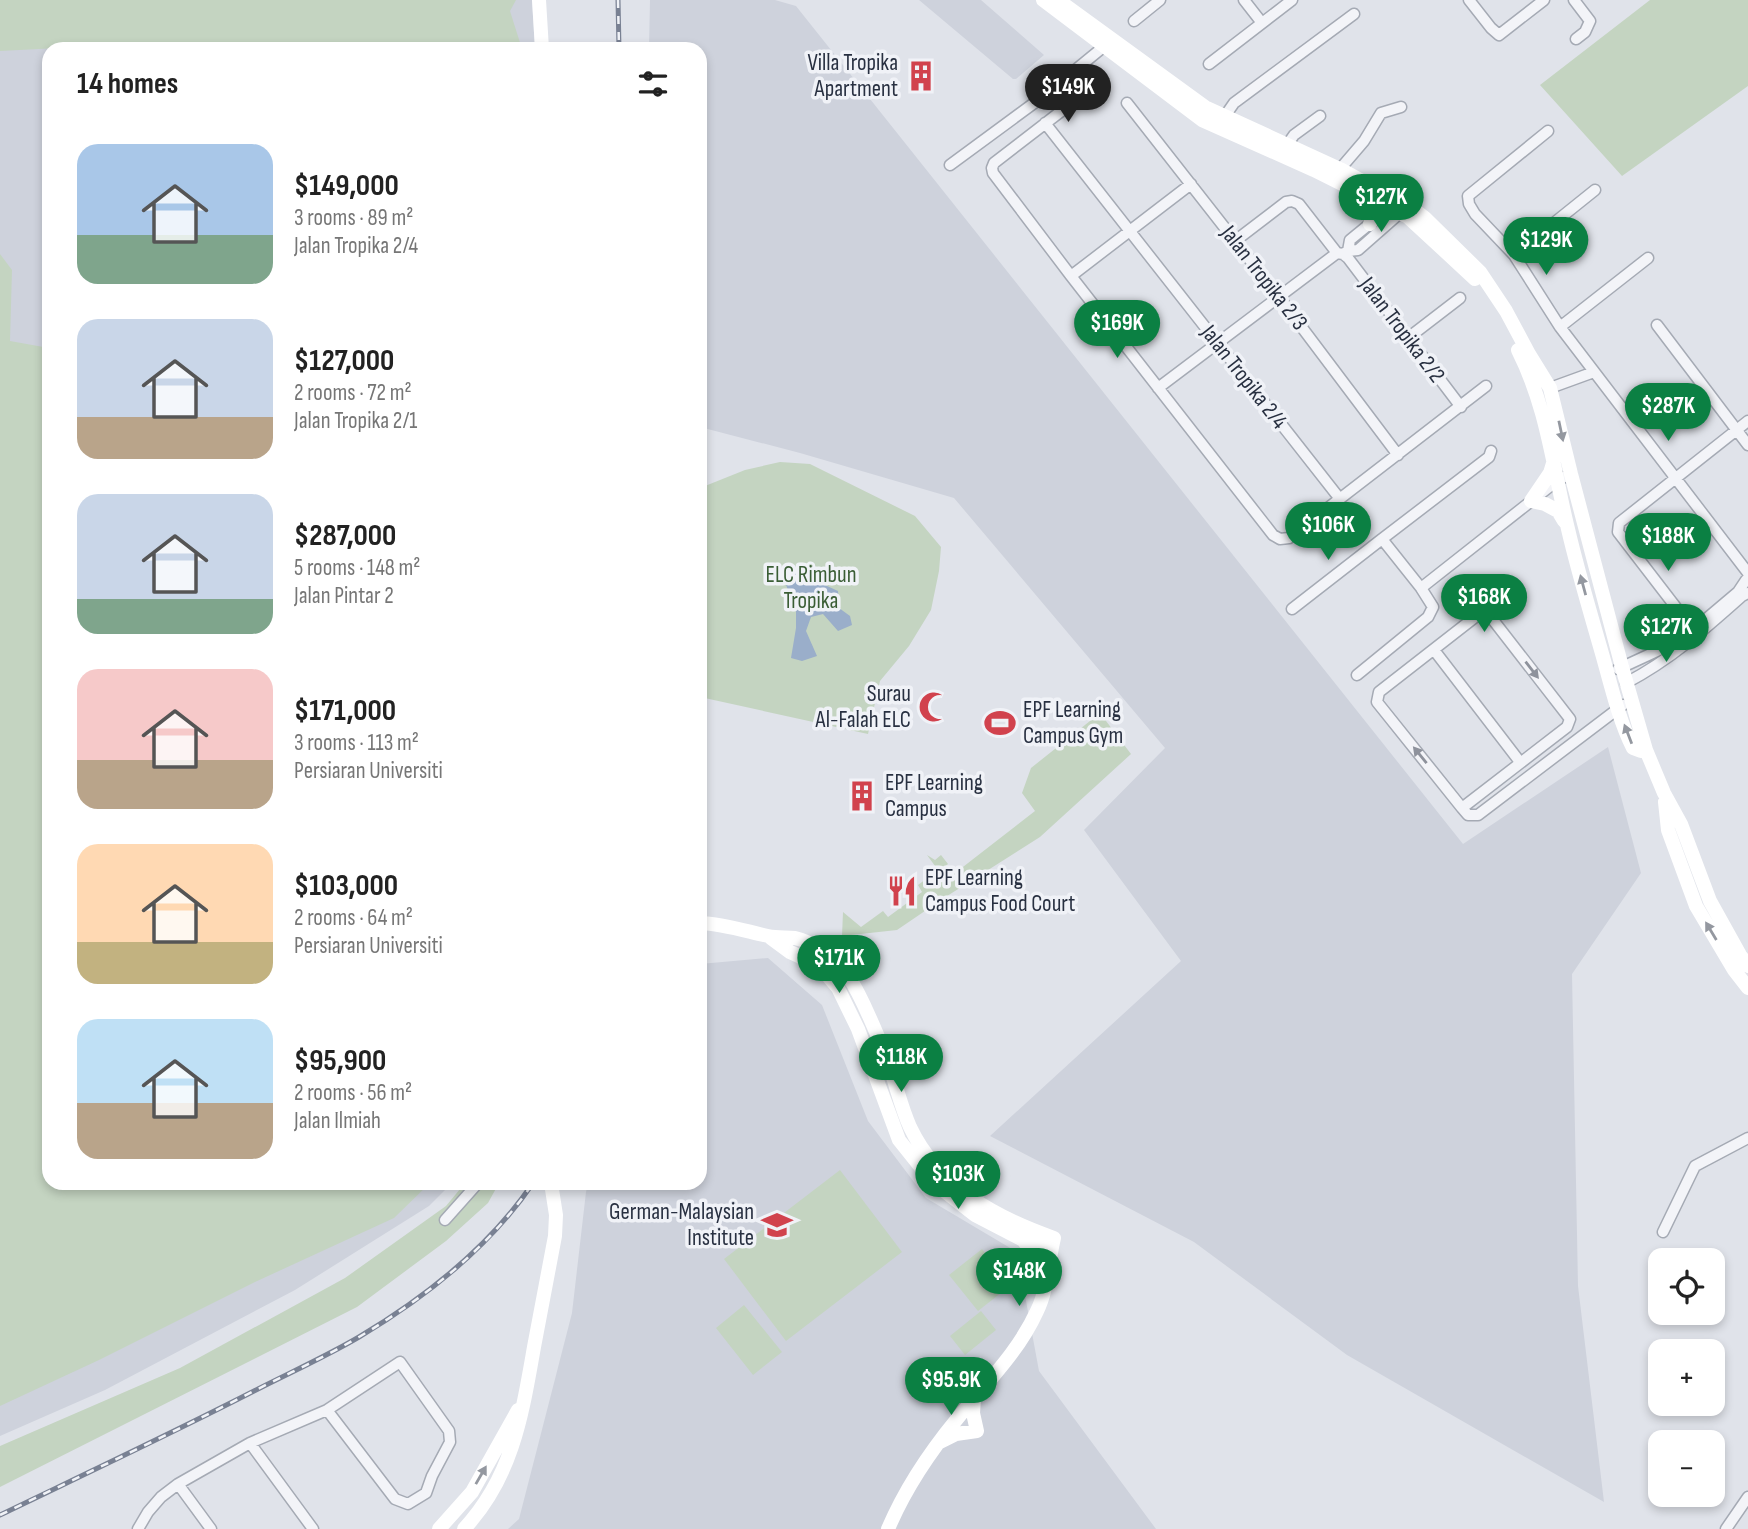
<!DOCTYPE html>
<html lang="en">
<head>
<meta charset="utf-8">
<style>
	:root { --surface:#fff; --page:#f6f6f6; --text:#222; --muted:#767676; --accent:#0b8043 }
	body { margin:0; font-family:"Sofia Sans Condensed",sans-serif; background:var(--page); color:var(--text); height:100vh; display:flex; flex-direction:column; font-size:26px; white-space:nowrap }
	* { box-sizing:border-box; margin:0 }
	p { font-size:23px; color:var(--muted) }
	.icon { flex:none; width:38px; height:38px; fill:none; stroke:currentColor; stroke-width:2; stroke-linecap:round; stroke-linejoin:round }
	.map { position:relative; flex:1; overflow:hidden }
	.side { position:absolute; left:42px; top:42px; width:665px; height:1148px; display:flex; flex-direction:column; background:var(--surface); border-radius:21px; box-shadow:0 4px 10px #0003 }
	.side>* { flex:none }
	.buttons { position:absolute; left:1648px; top:1248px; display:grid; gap:14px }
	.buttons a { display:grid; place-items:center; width:77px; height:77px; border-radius:14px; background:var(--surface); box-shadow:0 4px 10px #0003; font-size:35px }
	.price { position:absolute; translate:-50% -60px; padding:0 16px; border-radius:24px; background:var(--accent); color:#fff; font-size:23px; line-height:46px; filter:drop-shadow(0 2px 4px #0008) }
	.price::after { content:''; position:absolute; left:50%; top:42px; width:21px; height:16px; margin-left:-10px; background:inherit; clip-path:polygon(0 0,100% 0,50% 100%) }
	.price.selected { background:#222; color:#fff }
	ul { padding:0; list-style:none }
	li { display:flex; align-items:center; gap:21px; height:175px; padding:0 35px }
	li span { display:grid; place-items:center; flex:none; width:196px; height:140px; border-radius:21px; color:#555 }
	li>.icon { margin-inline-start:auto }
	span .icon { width:84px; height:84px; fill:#fffc; stroke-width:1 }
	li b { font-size:30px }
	h2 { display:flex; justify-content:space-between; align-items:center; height:84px; padding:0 35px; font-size:30px }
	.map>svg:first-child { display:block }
	.built { fill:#ced2dc }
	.green { fill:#c4d4c1 }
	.water { fill:#9aaeca }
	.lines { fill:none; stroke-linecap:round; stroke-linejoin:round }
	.street-casing { stroke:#a5aab4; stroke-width:13 }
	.street { stroke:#f3f4f8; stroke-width:10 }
	.secondary { stroke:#fff; stroke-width:14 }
	.rail-casing { stroke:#798193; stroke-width:5 }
	.rail { stroke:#f0f2f7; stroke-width:2.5; stroke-dasharray:8; stroke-linecap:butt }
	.oneway { fill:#9498a0 }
	.oneway2 { fill:#8e929c }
	.labels { text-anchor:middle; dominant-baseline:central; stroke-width:7; stroke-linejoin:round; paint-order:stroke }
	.poi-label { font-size:23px; fill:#283041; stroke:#f0f2f7; text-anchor:end }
	.street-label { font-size:23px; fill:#283041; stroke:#f0f2f7 }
	.park-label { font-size:23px; fill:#3a5d35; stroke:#f0f2f7 }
</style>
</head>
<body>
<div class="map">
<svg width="1748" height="1529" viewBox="0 0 1748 1529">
	<rect width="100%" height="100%" fill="#e0e3ea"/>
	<!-- built -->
	<path class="built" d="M0,0H532L535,49H49V1183H452L429,1206L295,1290L105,1390L0,1436Z
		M650,0H775L796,6L1463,844L1608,747L1641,873L1572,974L1578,1286L1604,1502L1347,1355L1194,1242L990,1136L1181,961L1084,830L1165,748L954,498L800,453L700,427V49H649Z
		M919,0H981L1044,55L1016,79H1013Z
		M768,958L822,1005L868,1121L926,1198L1017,1252L1039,1371L1156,1529H508L519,1519L572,1313L586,1192L588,1183H700V964Z"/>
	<!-- green -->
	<path class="green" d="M0,0H516L510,11L522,49H97V46L0,51Z
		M1650,0H1748V86L1622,176L1540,85Z
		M0,254L12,270L10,341L49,348V1183H430L394,1218L255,1282L99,1360L0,1406Z
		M780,462L810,464L915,516L941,547L939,571L931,610L909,646L880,681L868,734L700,697V488L745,470Z
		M1100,713L1131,754L1040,837L944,898L897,930L842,936L843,912L861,927L883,911L888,917L922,892L918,885L938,870L927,855L935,860L941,855L948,864L943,868L950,877L1035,811L1022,793L1031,768Z
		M840,1170L902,1252L786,1341L724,1259Z
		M465,1183H499L488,1203L446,1241L357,1307L0,1487V1446L180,1368L345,1278L446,1206Z
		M982,1249L1011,1285L978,1311L949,1275Z
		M744,1305L782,1352L753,1375L716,1328Z
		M981,1311L996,1330L965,1355L950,1336Z"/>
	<!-- water -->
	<path class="water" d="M794,566L803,577L814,580L838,591L839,608L850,616L852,625L838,631L823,614L811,617L806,631L817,656L802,661L791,658L796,628V612L785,582L786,570Z"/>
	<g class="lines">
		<!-- street casing -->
		<g class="street-casing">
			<path id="street" d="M1244,0L1262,23
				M1469,0L1491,28L1499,35L1544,0
				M1574,0L1590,21L1585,32L1576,39
				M1134,21L1160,0
				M1209,64L1292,0
				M1077,99L994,163L992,168L993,173L1071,276L1273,535L1280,539L1289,538L1486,386
				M1127,103L1279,297L1398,455
				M1225,116L1234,103L1354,14
				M1045,123L1340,499
				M1548,131L1468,196L1469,204L1475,214L1514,255L1560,327L1748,573
				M1287,145L1294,135L1320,116
				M950,165L1041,98L1107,44
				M1340,169L1364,141L1381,113L1401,107
				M1235,241L1286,202L1292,201L1299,204L1337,253
				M1348,251L1350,240L1383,213L1390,203
				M1343,254L1348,258L1461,407
				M1514,255L1595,190
				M1071,276L1191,184
				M1657,325L1748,445
				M1560,327L1648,258
				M1408,338L1460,298
				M1158,388L1337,253L1343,254L1348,251L1358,250L1400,213L1403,208
				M1550,388L1594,372
				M1491,451L1489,457L1382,539L1421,588L1558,480L1571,474
				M1292,609L1382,539
				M1698,636L1618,532L1619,523L1748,421
				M1434,650L1520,762
				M1618,669L1670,645L1693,630L1738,592L1746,580
				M1357,675L1428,617L1433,607L1421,588
				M1626,683C1670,660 1705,629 1742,596L1748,593
				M1462,808L1567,727L1570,719L1490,616L1479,614L1379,692L1377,702L1462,808L1468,815H1478L1623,705
				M445,1220L478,1183
				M1663,1232L1695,1166L1748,1138
				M250,1443L313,1529
				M178,1484L211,1529
				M138,1529L148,1512L161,1497L178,1484L250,1443L327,1410L400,1362L449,1431L450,1442L432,1476L426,1493L408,1504L395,1499L327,1410
				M1726,1529L1748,1497"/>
		</g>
		<!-- street -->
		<use href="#street" class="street"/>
		<!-- secondary -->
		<path class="secondary" d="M539,0L542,49
			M1043,0L1202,120L1314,170L1408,217L1475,279
			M1058,0L1205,107L1340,169L1416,211L1425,218L1480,272L1506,311L1529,354L1550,388L1571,474L1622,667L1646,750L1664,793L1681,824L1710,901L1740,955L1748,966
			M1358,200C1372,207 1378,208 1370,224
			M1518,350C1547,407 1553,468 1568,529C1578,572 1591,615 1603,657C1611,686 1620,723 1633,748L1641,751L1646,750
			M1554,460L1550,473L1531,501L1545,504L1558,511L1564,521
			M1665,802L1668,830L1696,906L1734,970L1748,988
			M700,923C724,924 745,931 768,936C777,938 786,937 795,938C803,940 812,944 819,948C845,964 857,989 869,1016C877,1034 885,1052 891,1071C897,1089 902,1109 910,1127C938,1186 994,1217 1054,1238C1048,1262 1048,1289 1037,1311C1018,1353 985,1384 957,1419C929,1453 905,1489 888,1529
			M771,938L790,952L810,961L822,969L838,988L858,1029L899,1140L923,1170L934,1183L975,1215L1023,1240L1051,1250
			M1023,1240L1033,1253L1047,1280
			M940,1442L956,1434L977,1431L973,1413L974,1399
			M439,1529L472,1492L518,1410
			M464,1529C513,1476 522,1415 534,1347C541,1310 548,1273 555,1236L556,1215L551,1183"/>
		<!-- rail casing -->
		<g class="rail-casing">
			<path id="rail" d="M618,0L619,49
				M0,1515C85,1474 170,1434 254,1391C289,1373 325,1357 359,1337C426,1297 489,1248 533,1183"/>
		</g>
		<!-- rail -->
		<use href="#rail" class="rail"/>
	</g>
	<!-- one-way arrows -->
	<defs><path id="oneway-solid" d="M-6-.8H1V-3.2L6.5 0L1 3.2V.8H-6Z" transform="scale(1.75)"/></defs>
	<g class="oneway">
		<use href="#oneway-solid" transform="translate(1561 431) rotate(78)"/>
		<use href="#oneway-solid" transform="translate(1583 585) rotate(-105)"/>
		<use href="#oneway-solid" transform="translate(1628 734) rotate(-111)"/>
		<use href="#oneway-solid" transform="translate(1711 931) rotate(-121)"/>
		<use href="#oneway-solid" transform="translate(481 1475) rotate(-60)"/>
	</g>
	<g class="oneway2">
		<use href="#oneway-solid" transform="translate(1532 670) rotate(52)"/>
		<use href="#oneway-solid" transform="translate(1420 755) rotate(-129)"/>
	</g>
	<!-- icons -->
	<defs>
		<g id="building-bare" transform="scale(2.415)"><path d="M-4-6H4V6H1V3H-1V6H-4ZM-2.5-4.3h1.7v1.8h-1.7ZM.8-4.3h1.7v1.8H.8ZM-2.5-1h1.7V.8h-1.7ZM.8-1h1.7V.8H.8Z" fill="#d1424d" stroke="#f0f2f7" stroke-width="2.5" paint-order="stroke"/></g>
		<g id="mosque-bare" transform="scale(2.415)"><path d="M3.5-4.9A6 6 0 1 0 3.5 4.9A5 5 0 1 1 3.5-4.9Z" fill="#d1424d" stroke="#f0f2f7" stroke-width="2.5" paint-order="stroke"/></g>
		<g id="stadium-bare" transform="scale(2.415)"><path d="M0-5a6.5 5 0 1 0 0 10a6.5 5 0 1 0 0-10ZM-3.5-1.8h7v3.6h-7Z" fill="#d1424d" stroke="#f0f2f7" stroke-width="2.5" paint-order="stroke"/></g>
		<g id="restaurant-bare" transform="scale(2.415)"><path d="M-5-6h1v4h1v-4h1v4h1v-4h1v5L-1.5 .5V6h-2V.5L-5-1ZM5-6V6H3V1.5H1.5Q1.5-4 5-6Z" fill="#d1424d" stroke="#f0f2f7" stroke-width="2.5" paint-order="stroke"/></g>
		<g id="university-bare" transform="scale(2.415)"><path d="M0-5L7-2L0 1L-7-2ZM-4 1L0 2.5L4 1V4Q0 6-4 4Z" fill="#d1424d" stroke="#f0f2f7" stroke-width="2.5" paint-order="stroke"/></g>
	</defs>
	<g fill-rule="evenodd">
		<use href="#building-bare" x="921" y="76"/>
		<use href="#mosque-bare" x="934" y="707"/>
		<use href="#stadium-bare" x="1000" y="723"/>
		<use href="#building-bare" x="862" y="796"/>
		<use href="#restaurant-bare" x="902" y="891"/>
		<use href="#university-bare" x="777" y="1225"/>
	</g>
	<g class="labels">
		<!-- poi labels -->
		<g class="poi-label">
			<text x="898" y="63">Villa Tropika<tspan x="898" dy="26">Apartment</tspan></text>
			<text x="911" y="694">Surau<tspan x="911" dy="26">Al-Falah ELC</tspan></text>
			<text x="1023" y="710" text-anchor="start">EPF Learning<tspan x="1023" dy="26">Campus Gym</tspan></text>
			<text x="885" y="783" text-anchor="start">EPF Learning<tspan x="885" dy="26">Campus</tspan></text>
			<text x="925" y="878" text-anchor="start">EPF Learning<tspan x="925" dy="26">Campus Food Court</tspan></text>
			<text x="754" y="1212">German-Malaysian<tspan x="754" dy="26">Institute</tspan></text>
		</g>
		<!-- street labels -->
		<g class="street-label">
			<text transform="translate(1264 278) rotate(52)">Jalan Tropika 2/3</text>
			<text transform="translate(1402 330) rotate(53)">Jalan Tropika 2/2</text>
			<text transform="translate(1244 377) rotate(52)">Jalan Tropika 2/4</text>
		</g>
		<!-- park labels -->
		<g class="park-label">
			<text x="811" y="575">ELC Rimbun<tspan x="811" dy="26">Tropika</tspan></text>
		</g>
	</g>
</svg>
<div class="buttons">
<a><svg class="icon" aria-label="locate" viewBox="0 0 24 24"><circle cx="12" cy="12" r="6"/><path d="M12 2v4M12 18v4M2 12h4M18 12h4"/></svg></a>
<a>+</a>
<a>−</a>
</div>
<b class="price selected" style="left:1068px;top:124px">$149K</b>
<b class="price" style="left:1381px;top:234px">$127K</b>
<b class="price" style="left:1546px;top:277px">$129K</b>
<b class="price" style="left:1117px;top:360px">$169K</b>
<b class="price" style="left:1668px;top:443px">$287K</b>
<b class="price" style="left:1328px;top:562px">$106K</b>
<b class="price" style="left:1668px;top:573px">$188K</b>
<b class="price" style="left:1484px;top:634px">$168K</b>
<b class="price" style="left:1666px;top:664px">$127K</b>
<b class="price" style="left:839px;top:995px">$171K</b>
<b class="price" style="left:901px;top:1094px">$118K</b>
<b class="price" style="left:958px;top:1211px">$103K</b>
<b class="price" style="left:1019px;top:1308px">$148K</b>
<b class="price" style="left:951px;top:1417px">$95.9K</b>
<section class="side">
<h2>14 homes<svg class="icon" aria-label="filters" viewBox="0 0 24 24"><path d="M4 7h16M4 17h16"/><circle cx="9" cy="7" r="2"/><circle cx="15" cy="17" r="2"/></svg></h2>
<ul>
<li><span style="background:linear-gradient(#a9c7e8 65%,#7fa58c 0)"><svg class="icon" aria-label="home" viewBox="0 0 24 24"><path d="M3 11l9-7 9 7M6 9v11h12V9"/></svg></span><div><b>$149,000</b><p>3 rooms · 89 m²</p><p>Jalan Tropika 2/4</p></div></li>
<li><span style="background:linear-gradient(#c9d6e8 70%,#b9a48a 0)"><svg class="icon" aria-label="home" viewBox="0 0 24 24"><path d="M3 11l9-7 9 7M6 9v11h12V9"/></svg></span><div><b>$127,000</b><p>2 rooms · 72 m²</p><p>Jalan Tropika 2/1</p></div></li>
<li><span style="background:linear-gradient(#c9d6e8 75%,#7fa58c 0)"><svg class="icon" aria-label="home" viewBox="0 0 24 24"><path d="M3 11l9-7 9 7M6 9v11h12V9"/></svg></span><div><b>$287,000</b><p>5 rooms · 148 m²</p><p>Jalan Pintar 2</p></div></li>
<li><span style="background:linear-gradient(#f6c9c9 65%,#b9a48a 0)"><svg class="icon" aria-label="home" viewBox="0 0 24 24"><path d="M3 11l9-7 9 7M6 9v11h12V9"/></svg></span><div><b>$171,000</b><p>3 rooms · 113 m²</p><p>Persiaran Universiti</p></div></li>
<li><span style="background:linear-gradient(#ffd9b3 70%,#c2b280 0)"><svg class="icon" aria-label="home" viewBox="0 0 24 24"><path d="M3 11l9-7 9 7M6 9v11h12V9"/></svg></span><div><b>$103,000</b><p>2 rooms · 64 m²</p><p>Persiaran Universiti</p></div></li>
<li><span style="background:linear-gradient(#bfe0f5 60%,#b9a48a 0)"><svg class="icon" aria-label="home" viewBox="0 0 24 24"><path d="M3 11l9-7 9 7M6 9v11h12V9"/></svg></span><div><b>$95,900</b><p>2 rooms · 56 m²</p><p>Jalan Ilmiah</p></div></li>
</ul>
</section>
</div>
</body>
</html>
